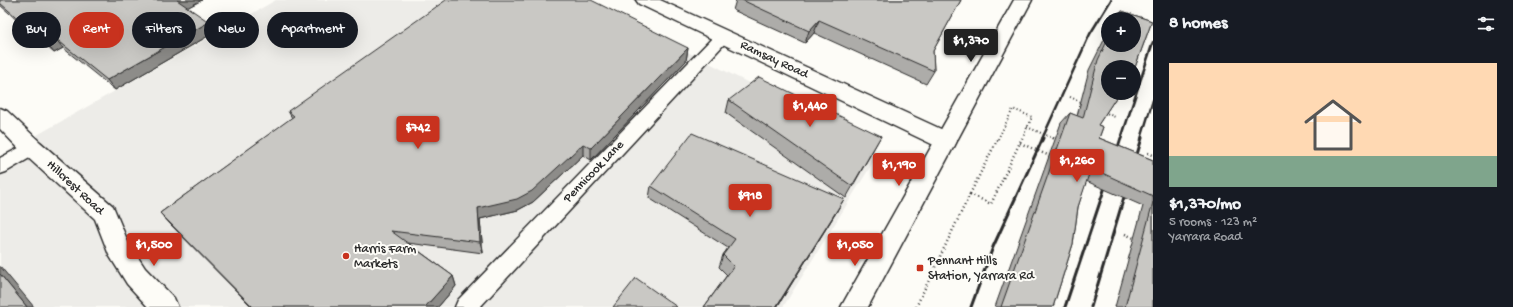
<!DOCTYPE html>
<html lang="en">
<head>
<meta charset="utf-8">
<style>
	:root { --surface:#171b24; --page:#242831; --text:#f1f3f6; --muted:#9ea1a6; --line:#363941; --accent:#c8321e }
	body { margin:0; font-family:"Gochi Hand",sans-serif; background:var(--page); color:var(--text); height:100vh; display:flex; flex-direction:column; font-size:15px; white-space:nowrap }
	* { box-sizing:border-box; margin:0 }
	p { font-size:13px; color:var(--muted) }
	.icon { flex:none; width:22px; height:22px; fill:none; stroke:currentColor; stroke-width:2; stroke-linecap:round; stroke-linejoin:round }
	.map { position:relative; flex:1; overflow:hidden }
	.side { display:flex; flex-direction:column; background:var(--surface); width:360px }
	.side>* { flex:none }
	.hud { position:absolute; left:12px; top:12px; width:380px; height:36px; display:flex; gap:8px }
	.controls { position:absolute; left:1101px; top:12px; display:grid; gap:8px }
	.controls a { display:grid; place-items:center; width:40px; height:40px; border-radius:50%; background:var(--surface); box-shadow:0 4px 16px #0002; font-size:20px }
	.price { position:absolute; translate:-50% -34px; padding:0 9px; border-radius:4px; background:var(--accent); color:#fff; font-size:13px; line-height:26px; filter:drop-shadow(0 1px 2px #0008) }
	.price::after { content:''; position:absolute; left:50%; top:24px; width:12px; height:9px; margin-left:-6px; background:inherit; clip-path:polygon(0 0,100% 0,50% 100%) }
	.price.active { background:#222; color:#fff }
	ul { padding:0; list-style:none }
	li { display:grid; align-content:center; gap:8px; height:212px; padding:0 16px }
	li+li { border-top:1px solid var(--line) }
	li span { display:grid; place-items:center; height:124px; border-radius:0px; color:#555 }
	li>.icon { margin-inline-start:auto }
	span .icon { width:72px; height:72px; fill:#fffc; stroke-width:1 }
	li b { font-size:17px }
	h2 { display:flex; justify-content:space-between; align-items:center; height:48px; padding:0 16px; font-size:17px }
	.chip { padding:0 14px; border-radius:18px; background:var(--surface); box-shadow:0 4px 16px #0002; font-size:14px; line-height:36px }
	.chip.active { background:var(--accent); color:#fff }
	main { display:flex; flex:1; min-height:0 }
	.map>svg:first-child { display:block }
	.built { fill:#edece8 }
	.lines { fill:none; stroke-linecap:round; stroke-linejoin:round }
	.lane-casing { stroke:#2b2b2b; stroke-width:3 }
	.street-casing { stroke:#2b2b2b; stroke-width:3 }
	.secondary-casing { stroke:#2b2b2b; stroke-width:3 }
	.path-far1 { stroke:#2b2b2b; stroke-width:2; stroke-dasharray:1 2.5; stroke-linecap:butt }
	.path { stroke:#2b2b2b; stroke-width:2.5; stroke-dasharray:1 3; stroke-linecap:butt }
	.lane { fill:#fdfcf7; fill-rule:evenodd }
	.street { fill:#fdfcf7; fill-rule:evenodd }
	.secondary { fill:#fdfcf7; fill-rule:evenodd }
	.rail-far1 { stroke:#2b2b2b; stroke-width:2.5 }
	.rail { stroke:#2b2b2b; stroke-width:3 }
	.path-bridge-far1 { stroke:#2b2b2b; stroke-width:2; stroke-dasharray:1 2.5; stroke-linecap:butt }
	.path-bridge { stroke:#2b2b2b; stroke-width:2.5; stroke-dasharray:1 3; stroke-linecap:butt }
	.wall { fill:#adaca9; stroke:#2b2b2b }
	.shaded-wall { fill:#8d8c89; stroke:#2b2b2b }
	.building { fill:#c9c8c4; stroke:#2b2b2b }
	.poi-dot { fill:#c8321e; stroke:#fdfcf7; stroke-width:1.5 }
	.labels { text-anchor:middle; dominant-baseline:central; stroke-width:4; stroke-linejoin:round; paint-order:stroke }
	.street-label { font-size:13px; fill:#2b2b2b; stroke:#fdfcf7 }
	.poi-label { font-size:13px; fill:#2b2b2b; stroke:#fdfcf7; text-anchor:start }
</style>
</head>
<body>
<main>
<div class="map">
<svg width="1153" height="307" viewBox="0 0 1153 307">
	<rect width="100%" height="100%" fill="#fdfcf7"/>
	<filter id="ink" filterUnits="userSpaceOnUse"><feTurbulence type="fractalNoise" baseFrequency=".025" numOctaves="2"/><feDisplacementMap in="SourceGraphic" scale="8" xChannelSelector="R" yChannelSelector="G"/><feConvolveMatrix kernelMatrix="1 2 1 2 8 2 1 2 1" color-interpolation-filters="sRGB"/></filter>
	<g filter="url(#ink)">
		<!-- built -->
		<path class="built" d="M276,0H585L871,145L877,156L783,307H0V156Z"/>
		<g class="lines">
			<!-- lane casing -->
			<g class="lane-casing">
				<path id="lane" d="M722,32L727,33L730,37L727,41L480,307H455L458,300L717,33Z
					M32,141L38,143L41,148L38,153L6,172L0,174V158Z"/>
			</g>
			<!-- street casing -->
			<g class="street-casing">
				<path id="street" d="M636,0H660L954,135L957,141L954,147L946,149L938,147L639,4Z
					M0,108L7,111L40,142L113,206L128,242L145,268L174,298L178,307H148L127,284L109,255L95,219L24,154L0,129Z"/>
			</g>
			<!-- secondary casing -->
			<g class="secondary-casing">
				<path id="secondary" d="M1014,0H1032L868,307H841Z"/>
			</g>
			<!-- path-far1 -->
			<path class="path-far1" d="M1070,97L1083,103
				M1104,112L1115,117
				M998,139L1013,109L1032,117L1022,139"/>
			<!-- path -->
			<path class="path" d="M1148,153L1153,155
				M970,194L991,204L1022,138
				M970,194L998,138
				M1125,234L1136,239
				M916,307L970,194"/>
			<!-- lane -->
			<use href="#lane" class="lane"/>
			<!-- street -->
			<use href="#street" class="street"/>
			<!-- secondary -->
			<use href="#secondary" class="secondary"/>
			<!-- rail-far1 -->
			<path class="rail-far1" d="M1042,139L1090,34L1111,0
				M1121,139L1153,42
				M1141,139L1153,100"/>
			<!-- rail -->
			<path class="rail" d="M1115,157L1121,138
				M1134,164L1142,138
				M971,307L993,247L1043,138
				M1065,307L1108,178
				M1091,307L1127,187"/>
			<!-- path-bridge-far1 -->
			<path class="path-bridge-far1" d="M1027,127L1055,139"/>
			<!-- path-bridge -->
			<path class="path-bridge" d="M1053,138L1057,140
				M1020,143L1052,157"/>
		</g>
		<!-- wall -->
		<path class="wall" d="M0,0H202L188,7L215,32L115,90L63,48L54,53L0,5Z
			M736,0H961L933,51L934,71L926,84L814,33L805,43L733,10Z
			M1122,11L1152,21L1134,70V67H1108V93H1119L1098,125L1103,127L1099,138L1153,160V307H1115L1143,206L1086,181L1078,207L1073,244L1053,307H995L1061,123L1070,113L1077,116L1089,70L1108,32V45H1134V19H1115Z
			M688,48L686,61L591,160L583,155L533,202L518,210L480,219L483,253L408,243L453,276L456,286L438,307H252L170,224L160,213L292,118L288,111Z
			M729,100L881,136L846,198L726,113Z
			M651,186L837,211L777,307H704L727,275L719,267L723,255L728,248L649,198Z"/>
		<!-- shaded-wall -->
		<path class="shaded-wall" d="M177,0H202L183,10Z
			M819,20L814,33L805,43L809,31Z
			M209,22L215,32L115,90L107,80Z
			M55,38L63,48L54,53L46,43Z
			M688,48L686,61L591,160V148Z
			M583,144V155L533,202L518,210L480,219L483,253L480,242L478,208Z
			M844,199L837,211L777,307H776Z
			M0,266L34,307H27L0,274Z
			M453,276L456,286L438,307H425Z"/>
		<!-- building -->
		<path class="building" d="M0,0H177L209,22L107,80L55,38L46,43L0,3Z
			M446,0H591L688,48L591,148L583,144L532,191L517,199L478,208L480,242L391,231L453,276L425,307H253L160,213L294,116L288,111Z
			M742,0H961L933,51L934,71L819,20L809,31Z
			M1122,11L1152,21L1134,70V67H1108V93H1119L1098,125L1103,127L1099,138L1153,160V196L1091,168L1078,207L1073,244L1053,307H1001L1070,113L1083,118L1098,60L1108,39V45H1134V19H1118Z
			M759,77L881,136L852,186L729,100Z
			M692,133L844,199L776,307H704L734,266L723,255L735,239L651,186Z
			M1153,202V307H1125Z
			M0,274L27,307H0Z
			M636,278L677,307H613Z"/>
	</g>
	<!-- markers -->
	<g class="poi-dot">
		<circle cx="346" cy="256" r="4"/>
		<rect x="916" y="264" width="8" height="8" rx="2"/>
	</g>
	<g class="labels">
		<!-- street labels -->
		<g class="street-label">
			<text transform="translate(774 60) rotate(25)">Ramsay Road</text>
			<text transform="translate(594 172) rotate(-46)">Pennicook Lane</text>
			<text transform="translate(75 188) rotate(43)">Hillcrest Road</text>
		</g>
		<!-- poi labels -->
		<g class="poi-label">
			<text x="354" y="249">Harris Farm<tspan x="354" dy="15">Markets</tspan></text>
			<text x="928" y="261">Pennant Hills<tspan x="928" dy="15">Station, Yarrara Rd</tspan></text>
		</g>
	</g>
</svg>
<div class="controls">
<a>+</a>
<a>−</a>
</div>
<b class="price active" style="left:971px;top:63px">$1,370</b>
<b class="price" style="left:810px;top:128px">$1,440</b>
<b class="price" style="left:418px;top:150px">$742</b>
<b class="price" style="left:1077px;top:183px">$1,260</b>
<b class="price" style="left:899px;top:187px">$1,190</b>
<b class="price" style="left:750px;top:218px">$918</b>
<b class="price" style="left:154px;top:267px">$1,500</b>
<b class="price" style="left:855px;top:267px">$1,050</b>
<div class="hud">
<a class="chip">Buy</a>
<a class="chip active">Rent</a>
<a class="chip">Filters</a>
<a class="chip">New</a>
<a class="chip">Apartment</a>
</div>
</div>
<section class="side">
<h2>8 homes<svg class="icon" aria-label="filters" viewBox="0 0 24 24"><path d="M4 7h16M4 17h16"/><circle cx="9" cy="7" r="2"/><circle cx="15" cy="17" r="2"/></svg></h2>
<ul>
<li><span style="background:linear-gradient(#ffd9b3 75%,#7fa58c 0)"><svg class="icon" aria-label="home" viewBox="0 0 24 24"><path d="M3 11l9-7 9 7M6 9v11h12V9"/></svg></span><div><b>$1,370/mo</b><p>5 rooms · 123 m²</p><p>Yarrara Road</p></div></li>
</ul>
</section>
</main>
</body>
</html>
